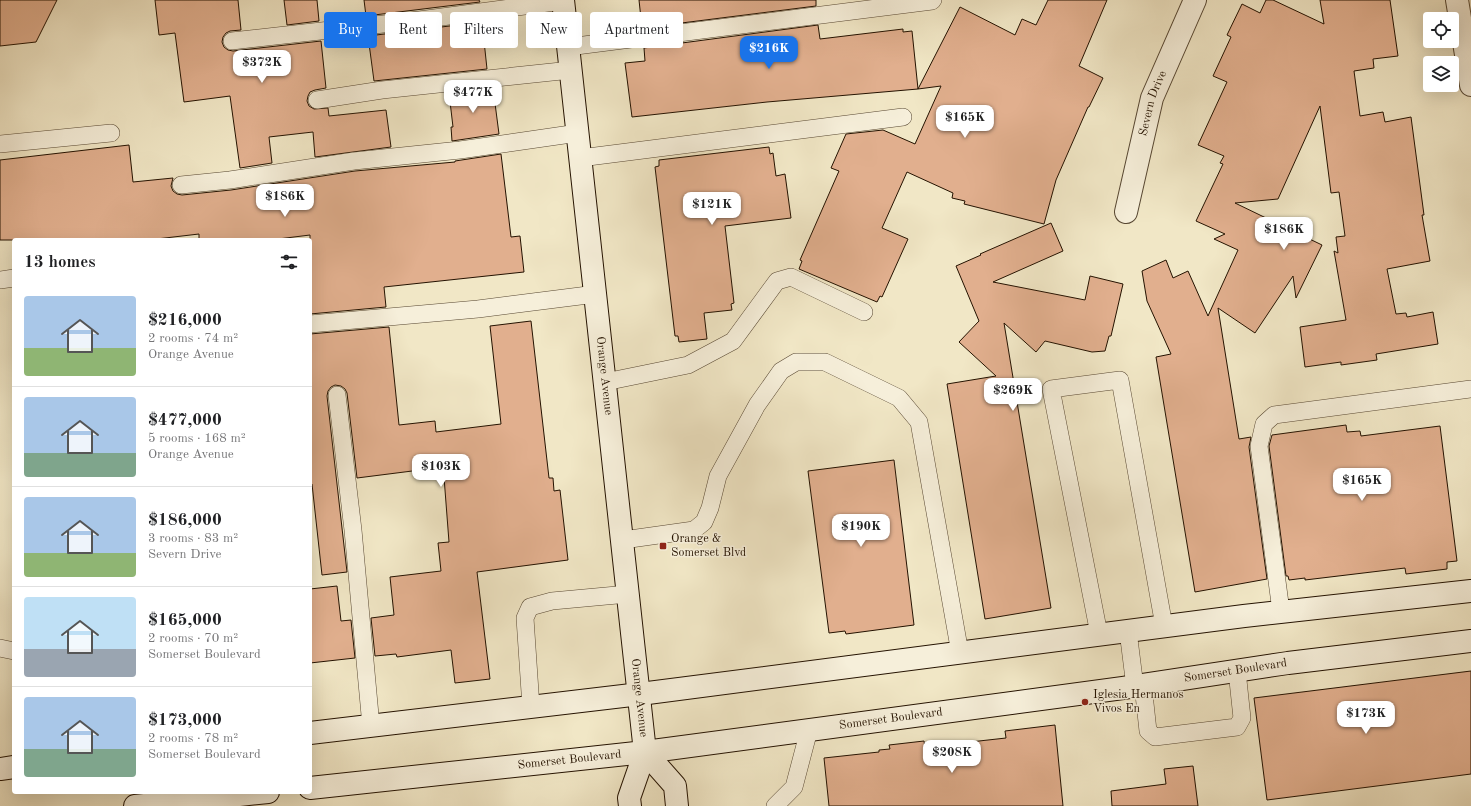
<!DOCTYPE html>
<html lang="en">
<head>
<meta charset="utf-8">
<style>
	body { margin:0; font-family:"Old Standard TT",serif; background:#f2f2f2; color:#202124; height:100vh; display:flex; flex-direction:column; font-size:15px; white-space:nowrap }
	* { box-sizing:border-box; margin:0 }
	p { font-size:13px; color:#757577 }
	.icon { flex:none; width:22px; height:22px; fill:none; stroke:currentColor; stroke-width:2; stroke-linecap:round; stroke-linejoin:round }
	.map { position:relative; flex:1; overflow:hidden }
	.side { position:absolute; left:12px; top:238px; width:300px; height:556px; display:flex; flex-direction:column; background:#fff; border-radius:4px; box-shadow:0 4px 16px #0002 }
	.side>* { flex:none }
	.guide { position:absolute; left:324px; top:12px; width:380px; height:36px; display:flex; gap:8px }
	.fabs { position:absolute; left:1423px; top:12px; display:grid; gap:8px }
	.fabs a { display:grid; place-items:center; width:36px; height:36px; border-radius:4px; background:#fff; box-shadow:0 4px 16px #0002; font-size:20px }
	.price { position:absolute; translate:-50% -34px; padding:0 9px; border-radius:8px; background:#fff; color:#222; font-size:13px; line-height:26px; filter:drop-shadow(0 1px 2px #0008) }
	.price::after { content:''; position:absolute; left:50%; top:24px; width:12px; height:9px; margin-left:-6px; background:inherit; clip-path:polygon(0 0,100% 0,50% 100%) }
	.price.selected { background:#1a73e8; color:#fff }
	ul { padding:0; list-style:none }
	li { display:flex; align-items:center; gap:12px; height:100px; padding:0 12px }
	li+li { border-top:1px solid #e0e0e0 }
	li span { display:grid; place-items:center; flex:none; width:112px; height:80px; border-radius:4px; color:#555 }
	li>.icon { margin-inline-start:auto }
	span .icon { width:48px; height:48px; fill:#fffc; stroke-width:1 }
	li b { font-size:17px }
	h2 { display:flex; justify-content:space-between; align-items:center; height:48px; padding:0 12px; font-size:17px }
	.chip { padding:0 14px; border-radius:4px; background:#fff; box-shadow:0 4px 16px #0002; font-size:14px; line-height:36px }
	.chip.selected { background:#1a73e8; color:#fff }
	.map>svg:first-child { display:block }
	.building { fill:#e1af8e; stroke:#241200 }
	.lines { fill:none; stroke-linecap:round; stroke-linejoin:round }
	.lane-casing { stroke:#574732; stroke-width:18 }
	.street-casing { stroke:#574732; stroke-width:24 }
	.secondary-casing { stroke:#241200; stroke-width:24 }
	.lane { stroke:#f6efda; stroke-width:17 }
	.street { stroke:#f6efda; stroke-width:22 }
	.secondary { stroke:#f6efda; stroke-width:22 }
	.poi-dot { fill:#8f2418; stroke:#f6efda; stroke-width:1.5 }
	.labels { text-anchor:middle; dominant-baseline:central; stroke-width:3; stroke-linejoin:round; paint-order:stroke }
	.street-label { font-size:12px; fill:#241200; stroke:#f6efda }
	.poi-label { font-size:12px; fill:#241200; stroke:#f6efda; text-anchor:start }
</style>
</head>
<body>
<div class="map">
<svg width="1471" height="806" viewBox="0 0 1471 806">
	<rect width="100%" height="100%" fill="#f1e7c6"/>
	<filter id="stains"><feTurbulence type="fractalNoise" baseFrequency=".005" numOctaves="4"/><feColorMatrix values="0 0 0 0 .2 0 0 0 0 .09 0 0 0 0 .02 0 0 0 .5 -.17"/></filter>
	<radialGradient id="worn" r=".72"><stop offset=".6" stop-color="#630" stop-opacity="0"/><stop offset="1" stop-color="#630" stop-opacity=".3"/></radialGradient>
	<path class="building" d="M0,0h57l-21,42 -36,4z
		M155,0h83l3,30 -11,1 -4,2 -3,4 -1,5 2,5 4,3 5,1 88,-10 5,47 -11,2 -5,2 -2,4 -1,5 2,5 5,3 14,-1 1,8 57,-6 5,37 -76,10 -2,-25 -44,5 3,26 -32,5 -10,-72 -46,6 -9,-69 -16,2z
		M284,0h33l2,21 -32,4z
		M364,0h115l1,2 -114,14z
		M639,0h177v6l-174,22z
		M1048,0h59l-28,66 24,12 -14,29h-1l-32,73 -12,44 -80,-20 1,-3 -13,-3 1,-5 -46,-21 -25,56 26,11 -26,58 -2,-1 -3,6 -78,-33 3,-8 -2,-1 39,-89 -8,-3 15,-34 37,-4 32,14 26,-58 -23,3 42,-82 55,28 7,-16 14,6z
		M1266,0h7l51,24 -4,-24h70l8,56 -25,3 1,9 -20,3 6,45 23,-4 2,10 26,-5 13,98h-2l8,46 -43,8 9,45 10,-1 1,4 26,-5 5,32 -62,10 1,6 -36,5v-3l-36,5 -5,-40 46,-7 -12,-69 4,2 -2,-16 9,-1 -6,-44 -8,1 -11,-87 -42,93 -43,4 87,42 -26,53 -3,-22 -38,57 -37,-25 21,131 12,-2 -2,10 18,132 -72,13 -39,-235 15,-3 -24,-53 -5,-30 24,-11 7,18 15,-7 20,45 30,-66 -24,-11 11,-5 -29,-13 27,-57 -3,-1 4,-7 -26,-11 29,-63 -14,-6 18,-39 -4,-2 15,-31 18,9z
		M482,22l5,47 -113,12 -6,-45z
		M818,25l2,14 83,-10v3l9,-1 6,58 -151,13 -135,15 -7,-54 20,-2 -1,-13z
		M493,88l6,46 -47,7 -1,-14h2l-4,-34z
		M129,145l4,37 40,-4 -2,8 2,5 4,3 5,1 49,-5 124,-19 100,-9v-1l46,-7 10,83 9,-1 4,36 -140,15 2,20 -76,7v-79l-40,5h-71v-6l-51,6h-148v-80z
		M769,147l1,7 3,-1 3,23 9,-2 6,44 -66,8 9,77 -3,1 1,6 -28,3 3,26 -28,3 -1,-6h-3l-20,-169 4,-1v-6z
		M1051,223l12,28 -70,31 92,18 5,-24 33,8 -12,52h-2l-4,15 -13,1 -47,-11 -9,11 -32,-29 47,285 -66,11 -38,-235 49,-8 -37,-34 20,-21 -23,-55 25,-11 -1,-1z
		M531,321l18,157h4l1,13 6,-1 8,70 -91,12 13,107 -35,4 -4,-33 -54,7 -1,-3 -21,2 -4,-38 23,-3 -4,-38 51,-6 -3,-28 11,-1 -5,-65 -15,2 -1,-10 -71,9 -10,-85 -2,-4 -4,-3 -6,-1 -4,2 -3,4 -1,5 20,176 -25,3 -10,-91h-2v-150l79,-7 10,98 36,-4 1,11 65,-8 -11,-98z
		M1346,425l1,7 13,-1 1,5 79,-10 17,135 -10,1v7l-41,5 -1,-6 -100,12v-2l-16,2 -1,-4h-2l-17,-130 3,-11z
		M894,460l20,165 -68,9 -1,-3 -16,2 -21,-162z
		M337,586l4,35 10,-1 4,38 -45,5v-74z
		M1471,671v103l-204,26 -13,-102z
		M1055,725l8,81h-234l-5,-48 55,-6v-2l11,-1 -1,-4 35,-4 1,6 81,-9 -1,-7z
		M1193,766l5,40h-86l-1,-15 55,-7 -2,-15z"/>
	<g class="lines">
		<g class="lane-casing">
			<path id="lane" d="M232,41l187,-21 144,-19
				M568,47l364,-46 1,-1
				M317,100l65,-10 189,-20
				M0,144l111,-11
				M580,158l323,-41
				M181,185l49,-5 124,-19 106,-11 118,-17
				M0,280l14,-2
				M310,324l168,-15 118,-15
				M605,382l83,-17 45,-24 44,-60 14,-4 73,35
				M337,395l16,135 18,196
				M623,540l71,-10 10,-8 6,-14 8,-32 39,-71 24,-34 15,-9h29l74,36 20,24 41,231
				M1281,611l-22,-165 5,-22 10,-9 197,-26
				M1128,631l7,56
				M1099,634l-48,-245 69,-9 44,246
				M0,648l14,3
				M1143,685l5,46 7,6 82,-10 5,-9 -5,-47
				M531,707l-6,-89 5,-11 22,-6 76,-7
				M775,806l19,-19 15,-57"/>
		</g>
		<g class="street-casing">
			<g id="street">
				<path d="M1457,0l14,85"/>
				<path id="s1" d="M1126,212l26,-114 43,-98"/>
			</g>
		</g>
		<g class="secondary-casing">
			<g id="secondary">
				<path id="s2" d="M563,0l82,752 -16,46 1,8"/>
				<path d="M310,733l330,-39 604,-78 227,-25"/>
				<path d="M645,752l30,34 2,20"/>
				<path d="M0,769l14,-2"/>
				<path id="s3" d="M310,788l335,-36 478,-64 165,-25 183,-22"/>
				<path d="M135,806l133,-14"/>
			</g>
		</g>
		<use href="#lane" class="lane"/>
		<use href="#street" class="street"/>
		<use href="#secondary" class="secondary"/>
	</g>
	<g class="poi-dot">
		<rect x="659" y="542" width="8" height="8" rx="2"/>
		<circle cx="1085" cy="702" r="4"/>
	</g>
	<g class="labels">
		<g class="street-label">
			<text stroke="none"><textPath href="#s1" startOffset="112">Severn Drive</textPath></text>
			<text stroke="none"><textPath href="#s2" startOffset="378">Orange Avenue</textPath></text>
			<text stroke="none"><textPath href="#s3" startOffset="933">Somerset Boulevard</textPath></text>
			<text stroke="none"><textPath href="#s2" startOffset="702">Orange Avenue</textPath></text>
			<text stroke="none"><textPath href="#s3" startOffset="585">Somerset Boulevard</textPath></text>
			<text stroke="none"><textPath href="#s3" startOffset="261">Somerset Boulevard</textPath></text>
		</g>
		<g class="poi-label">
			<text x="671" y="539">Orange &amp;<tspan x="671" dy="14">Somerset Blvd</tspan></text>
			<text x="1093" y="695">Iglesia Hermanos<tspan x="1093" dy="14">Vivos En</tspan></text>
		</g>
	</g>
	<rect width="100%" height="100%" filter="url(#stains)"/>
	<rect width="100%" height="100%" fill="url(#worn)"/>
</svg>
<div class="fabs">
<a><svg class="icon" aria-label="locate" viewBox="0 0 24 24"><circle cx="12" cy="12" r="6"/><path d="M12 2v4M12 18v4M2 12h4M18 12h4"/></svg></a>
<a><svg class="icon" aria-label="layers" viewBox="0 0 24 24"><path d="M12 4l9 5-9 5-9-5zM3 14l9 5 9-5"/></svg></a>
</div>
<b class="price selected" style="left:769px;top:70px">$216K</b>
<b class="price" style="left:262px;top:84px">$372K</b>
<b class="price" style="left:473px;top:114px">$477K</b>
<b class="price" style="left:965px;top:139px">$165K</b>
<b class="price" style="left:285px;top:218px">$186K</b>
<b class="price" style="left:712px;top:226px">$121K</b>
<b class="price" style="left:1284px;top:251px">$186K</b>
<b class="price" style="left:1013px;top:412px">$269K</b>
<b class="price" style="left:441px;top:488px">$103K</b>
<b class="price" style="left:1362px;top:502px">$165K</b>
<b class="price" style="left:861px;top:548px">$190K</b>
<b class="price" style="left:1366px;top:735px">$173K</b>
<b class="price" style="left:952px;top:774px">$208K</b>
<div class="guide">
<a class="chip selected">Buy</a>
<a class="chip">Rent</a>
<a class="chip">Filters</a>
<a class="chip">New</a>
<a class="chip">Apartment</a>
</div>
<section class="side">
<h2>13 homes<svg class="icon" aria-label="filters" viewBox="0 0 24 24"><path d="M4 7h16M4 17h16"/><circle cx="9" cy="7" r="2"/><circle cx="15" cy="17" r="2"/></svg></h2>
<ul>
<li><span style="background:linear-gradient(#a9c7e8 65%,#8fb573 0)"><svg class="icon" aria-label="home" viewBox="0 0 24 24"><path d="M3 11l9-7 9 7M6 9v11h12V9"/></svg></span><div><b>$216,000</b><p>2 rooms · 74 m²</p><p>Orange Avenue</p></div></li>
<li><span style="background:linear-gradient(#a9c7e8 70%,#7fa58c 0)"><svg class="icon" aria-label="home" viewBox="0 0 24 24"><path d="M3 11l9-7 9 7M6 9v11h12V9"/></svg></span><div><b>$477,000</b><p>5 rooms · 168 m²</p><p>Orange Avenue</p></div></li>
<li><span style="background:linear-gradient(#a9c7e8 70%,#8fb573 0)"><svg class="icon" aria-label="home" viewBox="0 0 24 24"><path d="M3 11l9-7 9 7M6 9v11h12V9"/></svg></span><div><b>$186,000</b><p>3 rooms · 83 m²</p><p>Severn Drive</p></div></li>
<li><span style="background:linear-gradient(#bfe0f5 65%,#9aa5b1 0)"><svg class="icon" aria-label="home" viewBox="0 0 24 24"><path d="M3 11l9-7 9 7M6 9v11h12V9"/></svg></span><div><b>$165,000</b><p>2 rooms · 70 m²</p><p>Somerset Boulevard</p></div></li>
<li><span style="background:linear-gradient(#a9c7e8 65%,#7fa58c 0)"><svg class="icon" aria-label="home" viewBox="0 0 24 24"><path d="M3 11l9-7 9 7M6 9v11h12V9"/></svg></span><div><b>$173,000</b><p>2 rooms · 78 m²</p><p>Somerset Boulevard</p></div></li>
</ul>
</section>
</div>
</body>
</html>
